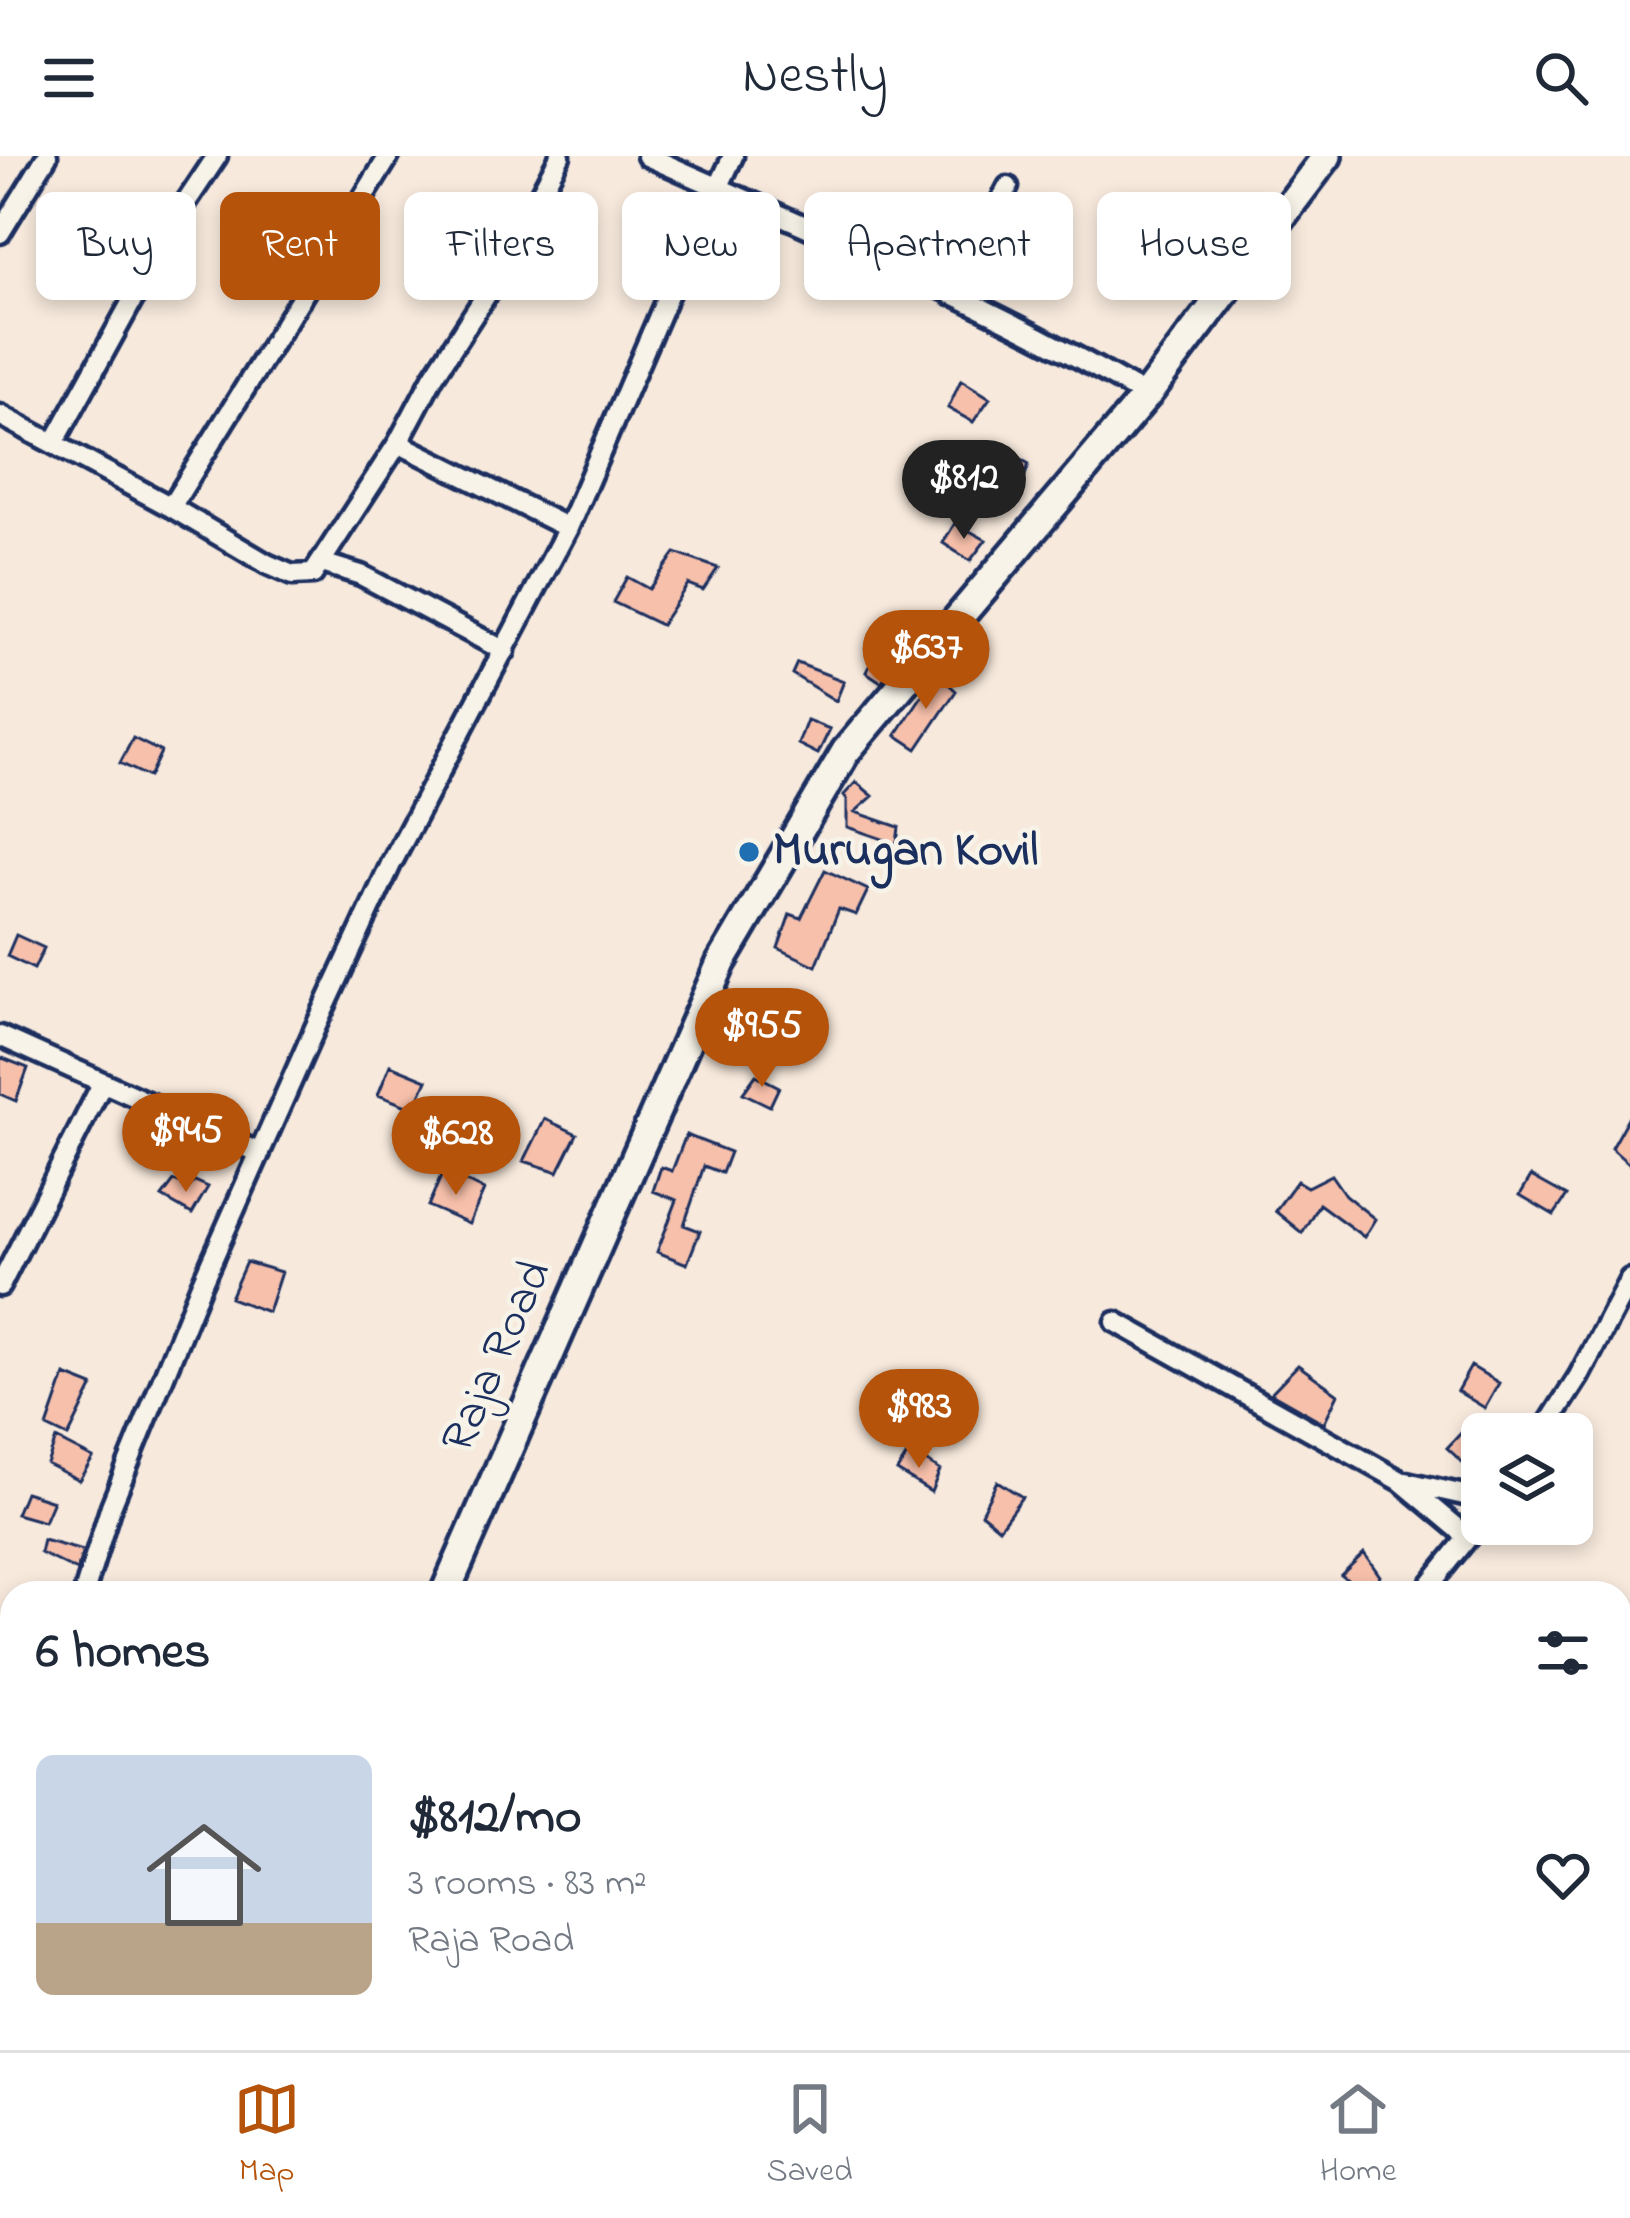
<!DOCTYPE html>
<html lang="en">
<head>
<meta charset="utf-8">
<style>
	body { margin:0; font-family:"Indie Flower",sans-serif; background:#f6f6f7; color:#1f2937; height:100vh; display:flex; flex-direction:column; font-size:45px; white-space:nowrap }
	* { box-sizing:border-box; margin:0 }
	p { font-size:39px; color:#747a83 }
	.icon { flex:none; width:66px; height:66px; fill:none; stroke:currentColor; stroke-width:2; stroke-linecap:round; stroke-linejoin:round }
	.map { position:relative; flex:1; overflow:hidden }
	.details { position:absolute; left:0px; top:1425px; width:1632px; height:471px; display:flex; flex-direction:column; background:#fff; border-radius:36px 36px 0 0; box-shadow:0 6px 18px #0003 }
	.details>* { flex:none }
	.top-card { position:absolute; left:36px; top:36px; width:1560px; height:108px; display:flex; gap:24px }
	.controls { position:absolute; left:1461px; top:1257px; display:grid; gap:24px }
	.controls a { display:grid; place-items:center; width:132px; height:132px; border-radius:18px; background:#fff; box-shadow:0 6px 18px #0003; font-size:60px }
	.price { position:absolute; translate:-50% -102px; padding:0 27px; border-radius:42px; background:#b45309; color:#fff; font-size:39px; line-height:78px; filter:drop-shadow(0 3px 6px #0008) }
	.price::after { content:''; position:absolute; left:50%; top:72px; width:36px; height:27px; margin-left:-18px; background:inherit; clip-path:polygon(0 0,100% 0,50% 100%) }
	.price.selected { background:#222; color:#fff }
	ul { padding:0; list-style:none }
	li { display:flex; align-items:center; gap:36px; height:300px; padding:0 36px }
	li+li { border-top:3px solid #e0e1e3 }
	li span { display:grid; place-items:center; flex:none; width:336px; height:240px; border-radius:18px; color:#555 }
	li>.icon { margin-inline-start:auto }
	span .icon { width:144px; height:144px; fill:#fffc; stroke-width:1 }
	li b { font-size:51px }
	h2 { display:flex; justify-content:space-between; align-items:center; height:144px; padding:0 36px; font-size:51px }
	.pill { padding:0 42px; border-radius:18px; background:#fff; box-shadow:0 6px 18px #0003; font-size:42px; line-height:108px }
	.pill.selected { background:#b45309; color:#fff }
	header { display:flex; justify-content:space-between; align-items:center; height:156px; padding:0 36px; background:#fff; font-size:54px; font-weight:600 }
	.menu { display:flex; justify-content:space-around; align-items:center; height:168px; border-top:3px solid #e0e1e3; background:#fff; font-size:33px; color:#747a83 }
	.menu a { display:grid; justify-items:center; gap:6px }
	.menu .selected { color:#b45309 }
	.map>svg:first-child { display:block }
	.building { fill:#f7c0ab; stroke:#1b2f5e; stroke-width:3 }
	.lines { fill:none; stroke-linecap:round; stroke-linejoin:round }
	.street-casing { stroke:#1b2f5e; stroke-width:27 }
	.secondary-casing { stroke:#1b2f5e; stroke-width:36 }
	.street { stroke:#f7f3e8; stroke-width:18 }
	.secondary { stroke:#f7f3e8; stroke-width:27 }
	.poi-dot { fill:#1f6fb2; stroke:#f7f3e8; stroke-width:4.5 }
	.labels { text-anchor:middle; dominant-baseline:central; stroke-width:9; stroke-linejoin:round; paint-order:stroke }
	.poi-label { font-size:48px; font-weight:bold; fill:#1b2f5e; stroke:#f7f3e8; text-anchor:start }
	.street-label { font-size:48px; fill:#1b2f5e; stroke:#f7f3e8 }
</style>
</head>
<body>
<header><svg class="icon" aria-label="menu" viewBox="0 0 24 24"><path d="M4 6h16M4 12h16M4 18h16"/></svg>Nestly<svg class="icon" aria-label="search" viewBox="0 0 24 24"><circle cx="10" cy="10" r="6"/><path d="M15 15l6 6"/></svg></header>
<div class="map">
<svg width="1630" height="1894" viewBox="0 0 1630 1894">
	<rect width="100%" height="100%" fill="#f7e9dc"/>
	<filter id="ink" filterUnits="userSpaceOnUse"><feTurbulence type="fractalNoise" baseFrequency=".00833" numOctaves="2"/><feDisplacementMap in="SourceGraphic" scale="24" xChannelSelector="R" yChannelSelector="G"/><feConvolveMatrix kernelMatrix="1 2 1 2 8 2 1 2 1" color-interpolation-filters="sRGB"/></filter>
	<g filter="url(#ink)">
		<path class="building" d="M961,224l29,18 -17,24 -25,-14z
			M997,290l32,18 -7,20 -34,-15z
			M955,367l31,17 -16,21 -27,-18z
			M675,397l43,15 -15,22 -15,-6 -27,41 -48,-23 14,-25 22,12z
			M877,496l23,7 -19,23 -15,-10z
			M797,507l47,18 -8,20 -44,-27z
			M937,517l19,18 -39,58 -21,-14z
			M807,564l23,9 -12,25 -20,-10z
			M133,582l28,14 -12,25 -29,-14z
			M856,626l17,14 -18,16 44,15 -2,17 -50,-17v-28l-3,-4z
			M825,714l43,20 -12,25 -17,-6 -23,57 -38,-18 12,-34 11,4z
			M16,779l28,13 -10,21 -27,-13z
			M0,901l28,11 -12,33 -16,-7z
			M390,909l37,15 -13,29 -36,-14z
			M756,919l23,12 -9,19 -27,-13z
			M1630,958v51l-19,-17z
			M545,963l32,15 -19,38 -34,-11z
			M686,979l44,17 -8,21 -18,-7 -20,59 16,6 -13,33 -30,-12 20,-52 -24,-9 8,-24 11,4z
			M443,1016l41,18 -15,34 -41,-18z
			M1331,1019l14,20 30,24 -11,18 -45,-33 -17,29 -27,-22 22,-30 10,6z
			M1531,1020l36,20 -13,19 -34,-20z
			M174,1025l15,6 6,-6 13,6 -16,27 -30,-17z
			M246,1106l35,10 -13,40 -38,-14z
			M1298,1209l40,29 -14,29 -53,-30z
			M1471,1210l28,17 -14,25 -28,-17z
			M65,1219l28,11 -25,51 -21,-10z
			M1462,1276l20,14v16l-10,9 -25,-23z
			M56,1283l37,19 -14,22 -32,-16z
			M910,1295l30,19 -9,22 -34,-21z
			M997,1325l25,16 -23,31 -18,-15z
			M25,1336l28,9 -9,21 -28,-8z
			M43,1384l40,11 -6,20 -37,-18z
			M1364,1397l16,23 -10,17h-6l-23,-18z"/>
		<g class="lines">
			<g class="street-casing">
				<path id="street" d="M647,0c168,75 339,146 499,240
					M0,77l47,-77
					M951,138l57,-107
					M0,259l171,92 96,57 25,11 21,-1 85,-131 35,-66 57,-88 70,-133
					M54,287l133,-242 30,-45
					M398,287l170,85
					M171,351l218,-351
					M322,407l39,12 144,76
					M0,880l260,117
					M0,1130l102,-202
					M1116,1166l285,159 67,56
					M1542,1278l37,-58 51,-97
					M1406,1326l76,17
					M84,1437l27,-87 89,-219 115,-259 76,-164 177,-336 100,-233 65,-139
					M1423,1437l59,-73
					M1620,1524l10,-6
					M1620,1852l10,8
					M0,1863l12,-23
					M1054,1884v10
					M1146,1884l42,10
					M474,1894l7,-10
					M822,1894l1,-10
					M1265,1894l4,-10"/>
			</g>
			<g class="secondary-casing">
				<path id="secondary" d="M445,1437l276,-630 125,-212 300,-355 181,-240
					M0,1892l3,2
					M112,1894l23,-10"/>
			</g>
			<use href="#street" class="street"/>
			<use href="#secondary" class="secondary"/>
		</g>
	</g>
	<circle class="poi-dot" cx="749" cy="696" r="12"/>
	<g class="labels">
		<g class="poi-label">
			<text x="773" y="696">Murugan Kovil</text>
		</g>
		<g class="street-label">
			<text transform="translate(498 1201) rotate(-66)">Raja Road</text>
		</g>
	</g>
</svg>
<div class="controls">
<a><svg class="icon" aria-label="layers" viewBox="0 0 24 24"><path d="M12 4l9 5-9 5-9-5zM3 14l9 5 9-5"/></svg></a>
</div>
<b class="price selected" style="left:964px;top:386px">$812</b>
<b class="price" style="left:926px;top:556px">$637</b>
<b class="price" style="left:762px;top:934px">$955</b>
<b class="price" style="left:186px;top:1039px">$945</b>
<b class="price" style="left:456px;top:1042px">$628</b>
<b class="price" style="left:919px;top:1315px">$983</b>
<div class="top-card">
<a class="pill">Buy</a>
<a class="pill selected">Rent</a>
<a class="pill">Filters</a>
<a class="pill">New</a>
<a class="pill">Apartment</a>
<a class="pill">House</a>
</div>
<section class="details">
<h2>6 homes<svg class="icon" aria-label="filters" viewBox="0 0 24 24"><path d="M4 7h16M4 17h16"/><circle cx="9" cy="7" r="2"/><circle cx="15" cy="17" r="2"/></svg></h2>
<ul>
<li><span style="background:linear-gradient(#c9d6e8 70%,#b9a48a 0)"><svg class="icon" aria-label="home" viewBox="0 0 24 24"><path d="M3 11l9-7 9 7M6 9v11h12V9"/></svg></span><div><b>$812/mo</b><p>3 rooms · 83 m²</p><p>Raja Road</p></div><svg class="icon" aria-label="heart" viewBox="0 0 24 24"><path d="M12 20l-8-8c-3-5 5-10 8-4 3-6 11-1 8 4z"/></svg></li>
</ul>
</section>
</div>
<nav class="menu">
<a class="selected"><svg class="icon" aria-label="map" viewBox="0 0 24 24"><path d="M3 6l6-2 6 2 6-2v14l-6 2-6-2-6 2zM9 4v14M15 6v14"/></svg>Map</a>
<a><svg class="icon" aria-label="saved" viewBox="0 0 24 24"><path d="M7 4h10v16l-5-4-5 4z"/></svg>Saved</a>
<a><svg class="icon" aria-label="home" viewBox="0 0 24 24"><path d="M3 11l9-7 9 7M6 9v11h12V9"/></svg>Home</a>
</nav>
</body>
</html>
